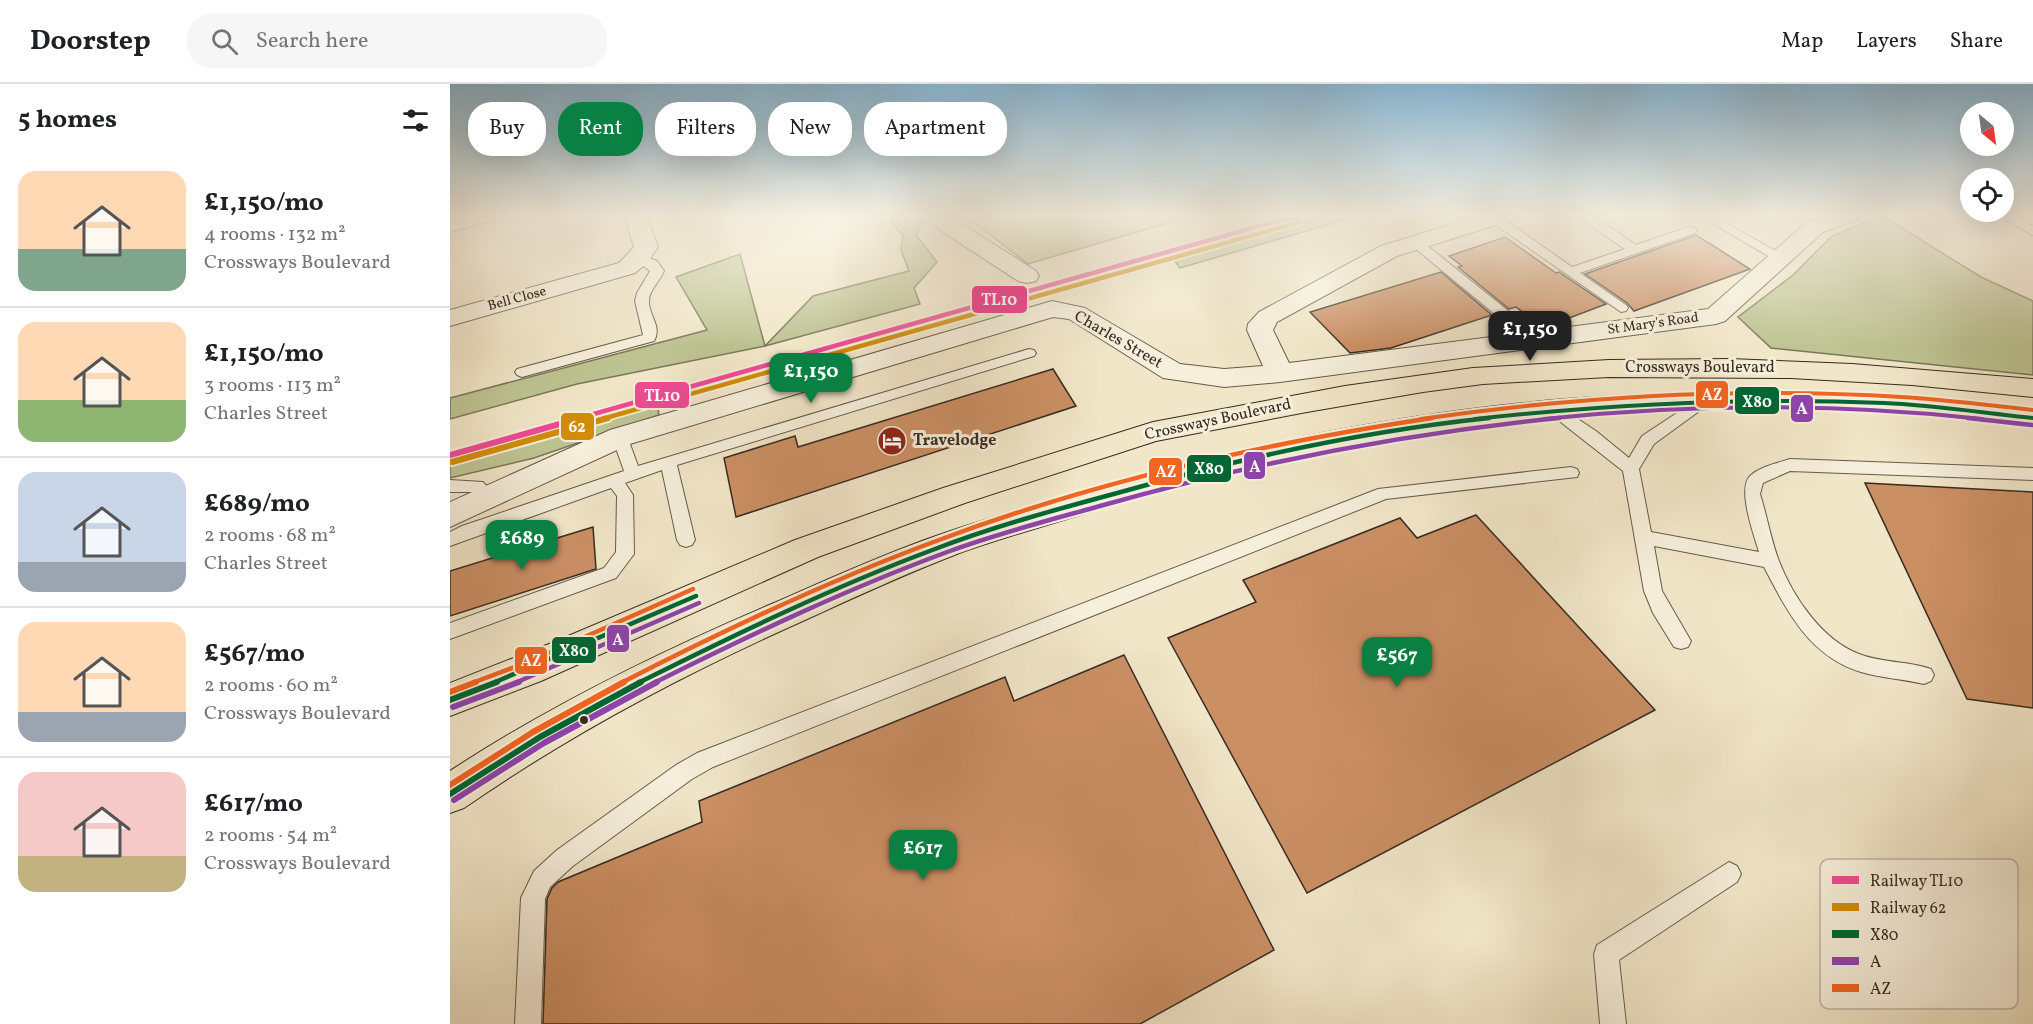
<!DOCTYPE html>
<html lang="en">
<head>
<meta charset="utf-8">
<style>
	body { margin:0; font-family:Vollkorn,serif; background:#f6f6f6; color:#202124; height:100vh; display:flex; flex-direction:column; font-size:22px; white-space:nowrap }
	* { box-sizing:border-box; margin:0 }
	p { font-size:20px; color:#757577 }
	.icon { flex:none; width:33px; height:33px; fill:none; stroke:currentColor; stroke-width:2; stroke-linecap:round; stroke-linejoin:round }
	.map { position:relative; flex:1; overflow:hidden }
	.drawer { display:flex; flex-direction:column; background:#fff; width:450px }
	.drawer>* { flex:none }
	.top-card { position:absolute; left:18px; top:18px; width:570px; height:54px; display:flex; gap:12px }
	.needle { width:39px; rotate:151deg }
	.fabs { position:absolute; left:1510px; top:18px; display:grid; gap:12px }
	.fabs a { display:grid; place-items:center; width:54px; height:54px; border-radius:50%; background:#fff; box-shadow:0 6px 24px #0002; font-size:30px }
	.price { position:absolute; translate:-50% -51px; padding:0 14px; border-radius:12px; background:#0b8043; color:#fff; font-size:20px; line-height:39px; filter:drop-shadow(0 2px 3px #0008) }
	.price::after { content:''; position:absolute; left:50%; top:36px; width:18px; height:14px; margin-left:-9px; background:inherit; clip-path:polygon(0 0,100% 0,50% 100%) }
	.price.selected { background:#222; color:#fff }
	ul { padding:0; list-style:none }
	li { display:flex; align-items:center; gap:18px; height:150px; padding:0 18px }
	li+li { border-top:2px solid #e0e0e0 }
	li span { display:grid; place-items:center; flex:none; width:168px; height:120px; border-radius:18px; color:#555 }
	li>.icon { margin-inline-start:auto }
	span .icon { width:72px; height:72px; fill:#fffc; stroke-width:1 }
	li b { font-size:26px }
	h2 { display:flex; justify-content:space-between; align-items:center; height:72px; padding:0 18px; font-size:26px }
	.chip { padding:0 21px; border-radius:24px; background:#fff; box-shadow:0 6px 24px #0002; font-size:21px; line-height:54px }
	.chip.selected { background:#0b8043; color:#fff }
	header { display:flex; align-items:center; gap:36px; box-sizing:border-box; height:84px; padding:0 30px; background:#fff; border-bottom:2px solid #e0e0e0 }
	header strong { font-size:28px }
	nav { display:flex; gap:33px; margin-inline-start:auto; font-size:21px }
	.search { width:420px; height:54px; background:#f6f6f6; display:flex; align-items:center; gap:15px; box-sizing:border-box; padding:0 21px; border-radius:24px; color:#757577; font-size:22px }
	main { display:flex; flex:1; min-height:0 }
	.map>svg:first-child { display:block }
	.green { fill:#bec493; stroke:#7a785a; stroke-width:1.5 }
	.building { fill:#cb8f64; stroke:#372b22; stroke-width:1.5 }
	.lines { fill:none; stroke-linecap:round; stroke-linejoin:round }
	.lane-casing { stroke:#665a4c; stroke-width:2 }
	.street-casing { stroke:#665a4c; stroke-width:2 }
	.primary-casing { stroke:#372b22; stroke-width:2 }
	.lane { fill:#f6efdb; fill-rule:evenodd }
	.street { fill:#f6efdb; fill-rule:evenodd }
	.primary { fill:#f1e6c8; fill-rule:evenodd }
	.bus-1-far2-casing { stroke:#f6efdb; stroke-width:8 }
	.bus-1-far1-casing { stroke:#f6efdb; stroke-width:9 }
	.bus-1-casing { stroke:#f6efdb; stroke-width:10 }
	.bus-2-far2-casing { stroke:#f6efdb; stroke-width:8 }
	.bus-2-far1-casing { stroke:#f6efdb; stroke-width:9 }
	.bus-2-casing { stroke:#f6efdb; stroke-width:10 }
	.bus-3-far2-casing { stroke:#f6efdb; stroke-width:8 }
	.bus-3-far1-casing { stroke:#f6efdb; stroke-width:9 }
	.bus-3-casing { stroke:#f6efdb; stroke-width:10 }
	.bus-1-far2 { stroke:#063; stroke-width:4 }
	.bus-1-far1 { stroke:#063; stroke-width:4.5 }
	.bus-1 { stroke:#063; stroke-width:6 }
	.bus-2-far2 { stroke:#8e44ad; stroke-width:4 }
	.bus-2-far1 { stroke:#8e44ad; stroke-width:4.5 }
	.bus-2 { stroke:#8e44ad; stroke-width:6 }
	.bus-3-far2 { stroke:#f26522; stroke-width:4 }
	.bus-3-far1 { stroke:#f26522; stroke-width:4.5 }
	.bus-3 { stroke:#f26522; stroke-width:6 }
	.rail-1-far1-casing { stroke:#f6efdb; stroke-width:8 }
	.rail-1-casing { stroke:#f6efdb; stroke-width:10 }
	.rail-2-far1-casing { stroke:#f6efdb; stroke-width:8 }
	.rail-2-casing { stroke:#f6efdb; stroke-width:10 }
	.rail-1-far1 { stroke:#ee4b95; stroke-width:4.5 }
	.rail-1 { stroke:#ee4b95; stroke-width:6 }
	.rail-2-far1 { stroke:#d18d07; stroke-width:4.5 }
	.rail-2 { stroke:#d18d07; stroke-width:6 }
	.bus-dot { fill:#372b22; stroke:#f6efdb; stroke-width:2 }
	.labels { text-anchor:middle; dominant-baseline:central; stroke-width:6; stroke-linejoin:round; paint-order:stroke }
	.far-street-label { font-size:14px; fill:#372b22; stroke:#f6efdb }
	.street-label { font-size:16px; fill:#372b22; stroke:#f6efdb }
	.poi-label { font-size:16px; font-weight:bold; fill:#372b22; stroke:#f6efdb; text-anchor:start }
	.key { fill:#f6efdb; stroke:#bdb4a4; stroke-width:1.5 }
	.key-label { font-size:16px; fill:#372b22 }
	.line-badge { stroke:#f6efdb; stroke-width:2 }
	.badge-label { font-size:16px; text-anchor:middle; font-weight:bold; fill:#fff }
</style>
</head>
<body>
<header>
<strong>Doorstep</strong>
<div class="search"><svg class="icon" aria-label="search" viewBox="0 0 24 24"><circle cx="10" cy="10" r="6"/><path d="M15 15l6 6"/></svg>Search here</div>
<nav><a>Map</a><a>Layers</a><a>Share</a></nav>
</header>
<main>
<section class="drawer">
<h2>5 homes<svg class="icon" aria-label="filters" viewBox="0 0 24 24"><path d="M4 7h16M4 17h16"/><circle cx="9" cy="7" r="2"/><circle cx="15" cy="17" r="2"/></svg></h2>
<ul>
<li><span style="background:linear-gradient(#ffd9b3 65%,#7fa58c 0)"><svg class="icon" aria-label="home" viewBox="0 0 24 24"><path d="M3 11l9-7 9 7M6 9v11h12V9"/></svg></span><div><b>£1,150/mo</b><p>4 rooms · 132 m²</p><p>Crossways Boulevard</p></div></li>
<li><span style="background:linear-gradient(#ffd9b3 65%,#8fb573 0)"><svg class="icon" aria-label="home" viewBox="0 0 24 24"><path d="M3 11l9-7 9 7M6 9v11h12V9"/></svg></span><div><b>£1,150/mo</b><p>3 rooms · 113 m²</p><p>Charles Street</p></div></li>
<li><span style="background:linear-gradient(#c9d6e8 75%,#9aa5b1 0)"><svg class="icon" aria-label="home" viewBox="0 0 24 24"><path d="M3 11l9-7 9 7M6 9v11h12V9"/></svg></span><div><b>£689/mo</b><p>2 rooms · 68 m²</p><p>Charles Street</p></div></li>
<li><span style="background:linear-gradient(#ffd9b3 75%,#9aa5b1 0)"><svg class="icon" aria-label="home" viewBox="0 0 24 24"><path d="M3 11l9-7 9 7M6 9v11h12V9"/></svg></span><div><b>£567/mo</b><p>2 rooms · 60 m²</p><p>Crossways Boulevard</p></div></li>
<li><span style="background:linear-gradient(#f6c9c9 70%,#c2b280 0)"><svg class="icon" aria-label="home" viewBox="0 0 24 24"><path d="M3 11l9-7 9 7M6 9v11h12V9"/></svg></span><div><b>£617/mo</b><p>2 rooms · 54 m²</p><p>Crossways Boulevard</p></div></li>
</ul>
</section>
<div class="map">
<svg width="1583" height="940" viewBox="0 0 1583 940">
	<rect width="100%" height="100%" fill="#f1e6c8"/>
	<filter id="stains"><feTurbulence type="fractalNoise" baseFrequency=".00333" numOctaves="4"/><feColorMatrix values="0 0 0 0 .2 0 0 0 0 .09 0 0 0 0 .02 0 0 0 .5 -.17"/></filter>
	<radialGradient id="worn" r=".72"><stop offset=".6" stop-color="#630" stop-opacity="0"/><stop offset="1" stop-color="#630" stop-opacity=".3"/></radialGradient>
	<path class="green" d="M440,131h33l4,4 -6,5 -5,11 21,27 -23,26 6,16 -155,42 -188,38 -127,35v-21l257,-68 -31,-53 64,-23 25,92 48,-50 96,-25 -8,-21 2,-15 -12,-12z
		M541,131h204l-167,49 -56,-43z
		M881,131h30l-181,53 -6,-8z
		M1431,131l100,62 52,24v74l-262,-27 -33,-31 55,-42 38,-38z
		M206,314l3,17 -125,43 -84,20v-22z"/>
	<path class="building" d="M1246,151l54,34 -116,42 -7,-8 -42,-29z
		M1055,153l51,36 3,-1 47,32 -63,24 -27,-21 -7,2 -51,-42 4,-1 -13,-10z
		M991,188l51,43 -101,33 -41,5 -40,-41z
		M603,285l23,37 -340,111 -12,-59 71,-22 3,11z
		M1415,399l168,9v216l-66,-9z
		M1026,431l179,195 -348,183 -139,-255 88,-36 -13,-22 157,-62 17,20z
		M143,443l3,42 -146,47v-45z
		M674,571l150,295 -134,74h-597l4,-125 5,-11 6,-6 144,-60 -3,-21 306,-124 9,24z"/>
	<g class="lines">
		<g class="lane-casing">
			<path id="lane" d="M1040,131h8l74,52 53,-18 -42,-28v-6h8l45,30 55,-19 6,4 -2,3 -115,40 46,32 2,3 -2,3 -5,1 -131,-91z
				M1248,131h14l74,42 -6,4 -5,-1z
				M1545,131h15l23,11v9z
				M965,154l4,1 98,79 2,3 -2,3h-10l-96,-79 -2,-3 2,-3z
				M189,170l18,7 7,10c-4,11 -16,19 -15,32 1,14 13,24 5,38l-132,36 -5,-2 -2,-3 2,-3 126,-34 -8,-34 2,-8 13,-22 -17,-13z
				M579,265l5,1 2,3 -2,3 -357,109 18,75 -3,5 -6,2 -6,-2 -3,-5 -15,-70 -37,13 8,12 1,59 -18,24 -166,61v-16l154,-55 12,-16 1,-56 -6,-8 -161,58v-14l12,-6 162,-55 -12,-34 2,-4h12l12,33z
				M1254,311l5,1 3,4 -3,4 -55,40 -15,25 12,63 108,20c-5,-17 -23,-65 -8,-77 11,-9 26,-12 39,-16l243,9v12l-243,-9 -27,12 -3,11c7,22 11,46 19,67 14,36 43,79 80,93 23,9 49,7 72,15l3,6 -3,6 -7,3c-21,-5 -43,-6 -63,-12 -52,-16 -74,-61 -97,-105l-110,-21 8,45 29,50 -3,6 -7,2 -7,-2 -21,-34 -9,-22 -21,-120 -79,-62 8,-5 5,1 39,26 33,27 13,-22z
				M1121,383l6,2 2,4 -2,4 -191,22 -673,268 -21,12 -119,87 -23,21 -5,12 -4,125h-26l6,-126 13,-27 23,-21 119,-85 21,-12 681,-264z
				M0,396l33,2 14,16 -3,4c-11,4 -15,-2 -21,-10h-23z
				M1279,778l8,4 4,8 -4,8 -118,78 7,64h-26l-6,-70 3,-9z"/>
		</g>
		<g class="street-casing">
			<path id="street" d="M12,131h34l-3,5 -43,12v-14z
				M174,131h22l12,32 -11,16 -12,10 -185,53v-16l169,-47 15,-16z
				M472,131h26l88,56 3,5 -3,5 -9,2 -9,-2 -93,-61z
				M1032,131h33l-3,5 -115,36 -120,66 -4,8 16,33 419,-54 99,-87 21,-7h31l-3,5 -33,12 -98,89 -9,3 -436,58 -56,5 -61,-9 -94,-59 -16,-2 -423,127 -180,83v-25l160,-72 442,-129 33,7 95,56 44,5 39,-3 -16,-36 1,-6 11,-12 122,-66z"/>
		</g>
		<g class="primary-casing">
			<path id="primary" d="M1280,275l122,5 181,15v18l-121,-12 -121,-7 -182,-1 -126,7 -60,8 -116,20 -151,29 -191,62 -147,54 -277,124 -91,35v-33l104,-41 241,-102 148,-52 210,-66 192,-36 128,-18 136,-8z
				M1327,307l125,4 131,13v20c-49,-6 -99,-13 -148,-16 -271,-14 -543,23 -802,102 -42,13 -85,25 -126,40 -52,20 -102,43 -152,66 -119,53 -233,113 -341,188l-14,5v-42c102,-67 211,-120 324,-168 53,-23 107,-48 162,-67 44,-16 89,-28 134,-41 162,-48 328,-82 496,-96 70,-5 140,-7 211,-8z"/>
		</g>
		<use href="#lane" class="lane"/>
		<use href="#street" class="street"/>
		<use href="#primary" class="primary"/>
		<g class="bus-1-far2-casing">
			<path id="bus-1-far2" d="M1025,335c136,-15 272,-22 409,-16 50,2 99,10 149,15"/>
		</g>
		<g class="bus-1-far1-casing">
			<path id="bus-1-far1" d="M43,599l203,-87
				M188,599c96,-48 195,-96 297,-134 60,-23 123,-40 186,-57 120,-34 244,-61 368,-74"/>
		</g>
		<g class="bus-1-casing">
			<path id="bus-1" d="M0,616l47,-18
				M0,710l90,-57 101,-55"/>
		</g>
		<g class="bus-2-far2-casing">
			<path id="bus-2-far2" d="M1094,335c145,-15 293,-16 438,0"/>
		</g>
		<g class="bus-2-far1-casing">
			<path id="bus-2-far1" d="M1518,334l64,7
				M65,599l184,-80
				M204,599c96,-48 195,-95 296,-132 49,-18 100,-31 150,-45 151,-43 303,-72 459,-88"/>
		</g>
		<g class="bus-2-casing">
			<path id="bus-2" d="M3,623l66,-25
				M4,716l90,-57 113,-61"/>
		</g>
		<g class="bus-3-far2-casing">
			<path id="bus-3-far2" d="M971,335c159,-23 321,-32 481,-22 44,3 87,8 131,13"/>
		</g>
		<g class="bus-3-far1-casing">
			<path id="bus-3-far1" d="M22,599l56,-21 165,-73
				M171,599c103,-53 209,-103 318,-143 158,-59 326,-97 493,-122"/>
		</g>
		<g class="bus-3-casing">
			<path id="bus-3" d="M0,608l26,-10
				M0,701l83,-53 91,-50"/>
		</g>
		<use href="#bus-1-far2" class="bus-1-far2"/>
		<use href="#bus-1-far1" class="bus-1-far1"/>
		<use href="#bus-1" class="bus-1"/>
		<use href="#bus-2-far2" class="bus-2-far2"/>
		<use href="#bus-2-far1" class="bus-2-far1"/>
		<use href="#bus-2" class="bus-2"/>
		<use href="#bus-3-far2" class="bus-3-far2"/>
		<use href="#bus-3-far1" class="bus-3-far1"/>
		<use href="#bus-3" class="bus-3"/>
		<g class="rail-1-far1-casing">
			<path id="rail-1-far1" d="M126,335l722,-204"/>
		</g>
		<g class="rail-1-casing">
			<path id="rail-1" d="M0,371l131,-37"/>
		</g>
		<g class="rail-2-far1-casing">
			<path id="rail-2-far1" d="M152,335l698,-197"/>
		</g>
		<g class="rail-2-casing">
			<path id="rail-2" d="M2,378l156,-44"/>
		</g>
		<use href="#rail-1-far1" class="rail-1-far1"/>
		<use href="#rail-1" class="rail-1"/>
		<use href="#rail-2-far1" class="rail-2-far1"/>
		<use href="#rail-2" class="rail-2"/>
	</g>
	<linearGradient id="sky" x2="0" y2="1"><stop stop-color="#89b8d6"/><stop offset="0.5" stop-color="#f9f4e6"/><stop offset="1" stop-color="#f9f4e6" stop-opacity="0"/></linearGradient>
	<rect width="1583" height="262" fill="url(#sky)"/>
	<defs>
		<g id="hotel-disc" transform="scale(1.5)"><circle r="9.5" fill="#8f2418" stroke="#f6efdb"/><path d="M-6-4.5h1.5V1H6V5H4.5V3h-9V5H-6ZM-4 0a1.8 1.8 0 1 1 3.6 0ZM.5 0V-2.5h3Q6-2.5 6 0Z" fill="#fff"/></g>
	</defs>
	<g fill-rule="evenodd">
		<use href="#hotel-disc" x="442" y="357"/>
	</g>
	<circle class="bus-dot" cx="134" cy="636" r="5"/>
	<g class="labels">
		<g class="far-street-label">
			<text transform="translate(67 215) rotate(-15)">Bell Close</text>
			<text transform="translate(1203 240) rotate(-8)">St Mary's Road</text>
		</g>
		<g class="street-label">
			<text transform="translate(668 256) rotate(30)">Charles Street</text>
			<text x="1250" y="284">Crossways Boulevard</text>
			<text transform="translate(768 336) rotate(-12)">Crossways Boulevard</text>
		</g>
		<g class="poi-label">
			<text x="463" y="357">Travelodge</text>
		</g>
	</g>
	<rect x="1370" y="775" width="198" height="150" rx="9" class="key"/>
	<rect x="1382" y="792" width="27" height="8" fill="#ee4b95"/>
	<rect x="1382" y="819" width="27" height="8" fill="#d18d07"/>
	<rect x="1382" y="846" width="27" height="8" fill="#063"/>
	<rect x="1382" y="873" width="27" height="8" fill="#8e44ad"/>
	<rect x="1382" y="900" width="27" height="8" fill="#f26522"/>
	<g class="key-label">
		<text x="1420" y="802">Railway TL10</text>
		<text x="1420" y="829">Railway 62</text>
		<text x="1420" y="856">X80</text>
		<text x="1420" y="883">A</text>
		<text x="1420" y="910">AZ</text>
	</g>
	<g class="line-badge">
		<rect x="521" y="201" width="57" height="29" rx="6" fill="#ee4b95"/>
		<rect x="1245" y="296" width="34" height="29" rx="6" fill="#f26522"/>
		<rect x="184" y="297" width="56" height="28" rx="6" fill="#ee4b95"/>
		<rect x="1284" y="302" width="46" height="29" rx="6" fill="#063"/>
		<rect x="1340" y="310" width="24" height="29" rx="6" fill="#8e44ad"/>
		<rect x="110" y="328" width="35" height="29" rx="6" fill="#d18d07"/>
		<rect x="793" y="367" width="23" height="29" rx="6" fill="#8e44ad"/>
		<rect x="736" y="370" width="46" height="29" rx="6" fill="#063"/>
		<rect x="698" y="373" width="35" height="29" rx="6" fill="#f26522"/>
		<rect x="156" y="540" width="24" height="29" rx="6" fill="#8e44ad"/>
		<rect x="101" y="552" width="46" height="28" rx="6" fill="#063"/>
		<rect x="64" y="562" width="34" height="29" rx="6" fill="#f26522"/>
	</g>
	<g class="badge-label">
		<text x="549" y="221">TL10</text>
		<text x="1262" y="316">AZ</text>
		<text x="212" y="317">TL10</text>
		<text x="1307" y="323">X80</text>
		<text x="1352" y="330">A</text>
		<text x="127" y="348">62</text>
		<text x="805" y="388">A</text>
		<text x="759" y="390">X80</text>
		<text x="716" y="393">AZ</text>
		<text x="168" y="561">A</text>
		<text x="124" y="572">X80</text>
		<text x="81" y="582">AZ</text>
	</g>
	<rect width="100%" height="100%" filter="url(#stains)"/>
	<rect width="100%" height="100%" fill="url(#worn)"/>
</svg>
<div class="fabs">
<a><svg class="needle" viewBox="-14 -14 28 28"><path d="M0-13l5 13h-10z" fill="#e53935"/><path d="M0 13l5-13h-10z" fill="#757577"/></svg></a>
<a><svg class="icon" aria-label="locate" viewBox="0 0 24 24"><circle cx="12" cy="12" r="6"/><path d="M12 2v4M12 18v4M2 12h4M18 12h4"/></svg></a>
</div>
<b class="price selected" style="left:1080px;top:278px">£1,150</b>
<b class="price" style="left:361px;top:320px">£1,150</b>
<b class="price" style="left:72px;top:487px">£689</b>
<b class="price" style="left:947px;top:604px">£567</b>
<b class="price" style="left:473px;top:797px">£617</b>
<div class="top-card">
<a class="chip">Buy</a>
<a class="chip selected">Rent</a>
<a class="chip">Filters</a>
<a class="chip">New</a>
<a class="chip">Apartment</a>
</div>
</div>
</main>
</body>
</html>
